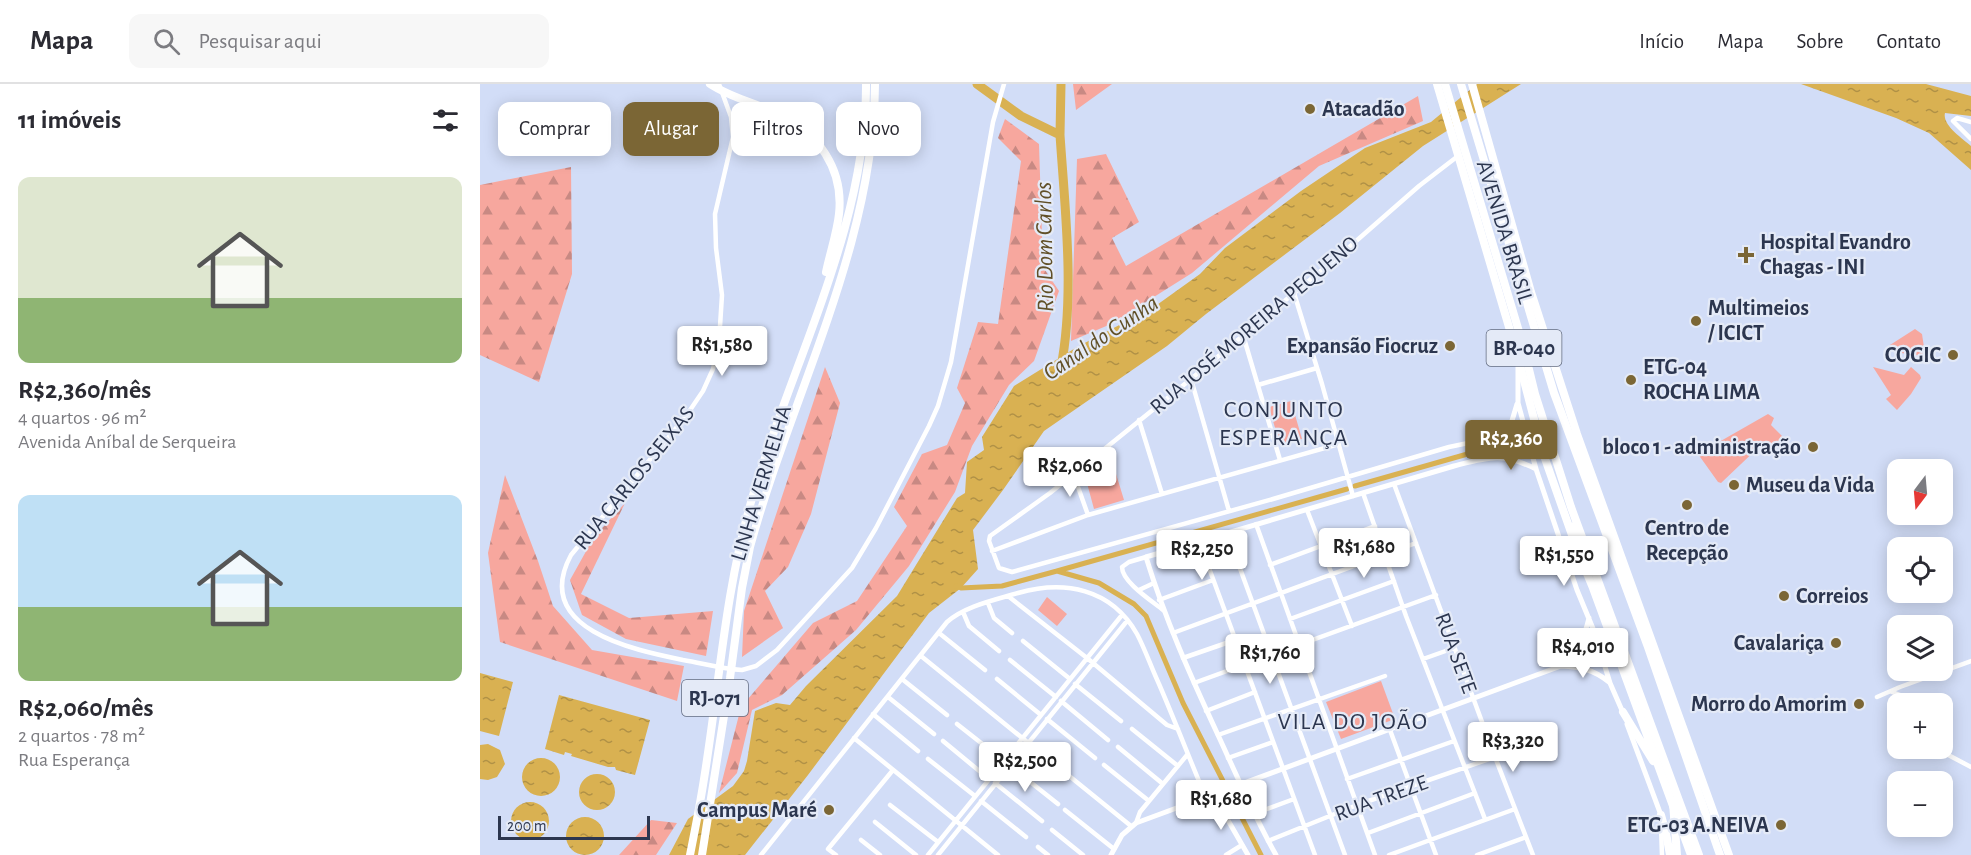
<!DOCTYPE html>
<html lang="pt">
<head>
<meta charset="utf-8">
<style>
	body { margin:0; font-family:"Alegreya Sans",sans-serif; background:#f7f7f7; color:#2b2b33; height:100vh; display:flex; flex-direction:column; font-size:22px; white-space:nowrap }
	* { box-sizing:border-box; margin:0 }
	p { font-size:20px; color:#7c7c81 }
	.icon { flex:none; width:33px; height:33px; fill:none; stroke:currentColor; stroke-width:2; stroke-linecap:round; stroke-linejoin:round }
	.map { position:relative; flex:1; overflow:hidden }
	.drawer { display:flex; flex-direction:column; background:#fff; width:480px }
	.drawer>* { flex:none }
	.guide { position:absolute; left:18px; top:18px; width:570px; height:54px; display:flex; gap:12px }
	.needle { width:39px; rotate:196deg }
	.buttons { position:absolute; left:1407px; top:375px; display:grid; gap:12px }
	.buttons a { display:grid; place-items:center; width:66px; height:66px; border-radius:12px; background:#fff; box-shadow:0 3px 15px #0003; font-size:30px }
	.scale { position:absolute; left:18px; bottom:15px; width:152px; box-sizing:border-box; padding-left:6px; border:3px solid #2c364f; border-top:0; font-size:16px; line-height:21px; white-space:nowrap; color:#2c364f; -webkit-text-stroke:4px #e4eaf7; paint-order:stroke }
	.price { position:absolute; translate:-50% -51px; padding:0 14px; border-radius:6px; background:#fff; color:#222; font-size:20px; line-height:39px; filter:drop-shadow(0 2px 3px #0008) }
	.price::after { content:''; position:absolute; left:50%; top:36px; width:18px; height:14px; margin-left:-9px; background:inherit; clip-path:polygon(0 0,100% 0,50% 100%) }
	.price.current { background:#7b6635; color:#fff }
	ul { padding:0; list-style:none }
	li { display:grid; align-content:center; gap:12px; height:318px; padding:0 18px }
	li span { display:grid; place-items:center; height:186px; border-radius:12px; color:#555 }
	li>.icon { margin-inline-start:auto }
	span .icon { width:108px; height:108px; fill:#fffc; stroke-width:1 }
	li b { font-size:26px }
	h2 { display:flex; justify-content:space-between; align-items:center; height:72px; padding:0 18px; font-size:26px }
	.chip { padding:0 21px; border-radius:12px; background:#fff; box-shadow:0 3px 15px #0003; font-size:21px; line-height:54px }
	.chip.current { background:#7b6635; color:#fff }
	header { display:flex; align-items:center; gap:36px; box-sizing:border-box; height:84px; padding:0 30px; background:#fff; border-bottom:2px solid #e1e1e2 }
	header strong { font-size:28px }
	nav { display:flex; gap:33px; margin-inline-start:auto; font-size:21px }
	.search { width:420px; height:54px; background:#f7f7f7; display:flex; align-items:center; gap:15px; box-sizing:border-box; padding:0 21px; border-radius:12px; color:#7c7c81; font-size:22px }
	main { display:flex; flex:1; min-height:0 }
	.map>svg:first-child { display:block }
	.green { fill:#f7a79e }
	.forest { fill:url(#forest-firs) }
	.water { fill:url(#water-ripples) }
	.lines { fill:none; stroke-linecap:round; stroke-linejoin:round }
	.canal { stroke:#d9b152; stroke-width:5 }
	.river { stroke:#d9b152; stroke-width:9 }
	.minor { stroke:#fff; stroke-width:4.5 }
	.tertiary { stroke:#fff; stroke-width:5 }
	.trunk { stroke:#fff; stroke-width:8 }
	.motorway { stroke:#fff; stroke-width:8 }
	.poi-dot { fill:#7b6635; stroke:#e4eaf7; stroke-width:2 }
	.labels { text-anchor:middle; dominant-baseline:central; stroke-width:4.5; stroke-linejoin:round; paint-order:stroke }
	.shield { fill:#e4eaf7; stroke:#636c81; stroke-width:1.5 }
	.shield-label { font-size:21px; font-weight:bold; fill:#2c364f }
	.poi-label { font-size:22px; font-weight:bold; fill:#2c364f; stroke:#e4eaf7; text-anchor:end }
	.street-label { font-size:22px; fill:#2c364f; stroke:#e4eaf7 }
	.water-label { font-size:24px; font-style:italic; fill:#615028; stroke:#e4eaf7 }
	.neighbourhood-label { font-size:24px; letter-spacing:1.5px; fill:#2c364f; stroke:#e4eaf7 }
</style>
</head>
<body>
<header>
<strong>Mapa</strong>
<div class="search"><svg class="icon" aria-label="search" viewBox="0 0 24 24"><circle cx="10" cy="10" r="6"/><path d="M15 15l6 6"/></svg>Pesquisar aqui</div>
<nav><a>Início</a><a>Mapa</a><a>Sobre</a><a>Contato</a></nav>
</header>
<main>
<section class="drawer">
<h2>11 imóveis<svg class="icon" aria-label="filters" viewBox="0 0 24 24"><path d="M4 7h16M4 17h16"/><circle cx="9" cy="7" r="2"/><circle cx="15" cy="17" r="2"/></svg></h2>
<ul>
<li><span style="background:linear-gradient(#dfe7d0 65%,#8fb573 0)"><svg class="icon" aria-label="home" viewBox="0 0 24 24"><path d="M3 11l9-7 9 7M6 9v11h12V9"/></svg></span><div><b>R$2,360/mês</b><p>4 quartos · 96 m²</p><p>Avenida Aníbal de Serqueira</p></div></li>
<li><span style="background:linear-gradient(#bfe0f5 60%,#8fb573 0)"><svg class="icon" aria-label="home" viewBox="0 0 24 24"><path d="M3 11l9-7 9 7M6 9v11h12V9"/></svg></span><div><b>R$2,060/mês</b><p>2 quartos · 78 m²</p><p>Rua Esperança</p></div></li>
</ul>
</section>
<div class="map">
<svg width="1491" height="771" viewBox="0 0 1491 771">
	<defs>
		<pattern id="forest-firs" width="22" height="20" patternUnits="userSpaceOnUse" patternTransform="scale(1.5)"><rect width="22" height="20" fill="#f7a79e"/><path d="M5 1l3.5 6h-7zM16 11l3.5 6h-7z" fill="#c88983"/></pattern>
		<pattern id="water-ripples" width="26" height="14" patternUnits="userSpaceOnUse" patternTransform="scale(1.5)"><rect width="26" height="14" fill="#d9b152"/><path d="M2 4q2-2 4 0t4 0M15 11q2-2 4 0t4 0" fill="none" stroke="#b09146"/></pattern>
	</defs>
	<rect width="100%" height="100%" fill="#d2ddf7"/>
	<path class="green" d="M1435,245l7,5 3,20 -2,2 -29,-4 -4,-7z
		M1393,283l31,8 7,-8 9,8 1,3 -10,16 -14,16 -11,-11 5,-4z
		M811,317l11,38 -22,6 -11,-38z
		M1288,330l6,4 -3,7 15,15 -14,10 -9,-6 -2,1 -40,38 -3,-1 -20,-28z
		M633,380l11,36 -30,9 -10,-37z
		M567,513l20,17 -10,12 -19,-16z
		M901,597l14,38 -54,20 -15,-37z"/>
	<path class="forest" d="M593,0h39l-36,26z
		M938,12l5,25 -104,45 -127,107 -81,51 -40,17 6,-182 29,-5 33,68 -27,16 14,28z
		M525,35l34,25 4,123 16,24 -25,70 -25,24 -37,61 -17,46 -46,74 -53,64 -74,65 -30,15 -15,63 -18,20 22,-86 72,-84 44,-22 50,-75 -13,-19 28,-53 25,-9 18,-42 -8,-15 21,-66 20,2 23,-163 -23,-23z
		M91,83l1,107 -33,108 -59,-27v-170z
		M345,283l15,36 -29,111 -23,53 -23,24 18,37 -41,29 2,-46z
		M25,391l33,86 15,45 39,44 92,16 -7,35 -177,-59 -12,-89z
		M145,419l-44,91 48,24 84,-7 -7,45 -80,-17 -44,-24 -12,-35 24,-43z
		M171,736l26,3 -21,32h-37z"/>
	<path class="water" d="M997,0h44l-98,62 -83,67 -134,101 -39,32 -123,85 -41,59 -30,40 5,39 -17,19 -32,25 -121,162 -63,80h-76l19,-36 45,-33 11,-15 3,-10 8,-50 21,-8 14,2 16,-19 91,-90 60,-98 8,-5 2,-31 17,-12 -2,-13 32,-51 63,-39 77,-40 46,-33 25,-26 76,-57 64,-43 66,-26z
		M1321,0h125l45,12v20l-26,-3c-3,12 17,25 26,33v24l-42,-37 -33,-15z
		M0,589l33,9 -14,54 -19,-5z
		M79,611l91,25 -15,55 -19,-5 -1,-3h-7l-37,-11 1,-2 -7,-2 -1,3 -19,-6z
		M8,660l12,6 5,14 -8,13 -9,3 -8,-1v-34z
		M42 693a19 19 0 1 1 38 0a19 19 0 1 1-38 0Z
		M99 708a18 18 0 1 1 36 0a18 18 0 1 1-36 0Z
		M31 737a19 19 0 1 1 38 0a19 19 0 1 1-38 0Z
		M86 752a19 19 0 1 1 38 0a19 19 0 1 1-38 0Z"/>
	<g class="lines">
		<path class="canal" d="M875,402l116,-33
			M577,487l290,-82
			M476,502l5,2 41,-2 55,-15 42,12 35,21 12,12 37,87 78,152"/>
		<path class="river" d="M497,0l44,32 39,19c5,74 15,160 1,232
			M580,51l1,-51"/>
		<path class="minor" d="M239,0l12,33 2,20 -18,77 1,34 6,47 -3,47 -6,27 -10,22 -17,25 -115,139c-40,74 63,95 112,105 19,3 39,9 59,10l14,-4 21,-16 75,-82 24,-40 53,-102 9,-20 13,-44 42,-240 11,-38
			M1491,38l-14,-4 -4,3 18,18
			M978,72l-39,30 -72,63 -156,130 -141,114 -60,43 -1,5 10,27 13,4 261,-73 176,-52 24,-5 7,6 3,11
			M814,209l28,91 31,112
			M763,251l37,125
			M711,295l38,132
			M778,301l59,-17
			M659,336l23,74
			M593,389l15,42
			M914,400l101,273 38,98
			M883,409l43,123 79,203
			M827,426l45,116
			M776,440l119,331
			M747,449l118,322
			M719,457l116,314
			M512,467l96,-36 251,-71
			M666,473l-17,5 -7,5c0,15 30,34 41,43
			M790,481l105,-39
			M659,506l15,-7
			M528,512l79,62 80,67 11,4
			M679,516l54,-20
			M508,519l6,15 18,15
			M483,528l6,14 30,25
			M810,535l104,-38
			M459,549l46,37
			M693,549l243,-90
			M543,557l47,38
			M441,572l210,170
			M703,574l52,-18
			M943,575l31,-11
			M530,576l46,37
			M422,595l45,36
			M517,595l44,36
			M714,599l242,-88
			M595,600l46,37
			M1412,608l8,3 6,9
			M408,613l46,37
			M1397,613l23,-10 71,-26
			M581,617l47,39
			M726,627l49,-19
			M393,630l45,37
			M567,635l48,39
			M477,640l47,37
			M652,645l46,37
			M910,646l46,125
			M738,651l167,-59
			M374,654l144,117
			M463,657l46,38
			M638,663l45,37
			M1455,664l36,19
			M748,674l45,-16
			M448,675l47,37
			M529,681l49,39
			M624,681l45,36
			M867,695l107,-38
			M515,699l47,38
			M501,717l45,36
			M410,721l48,37
			M585,726l49,39
			M773,730l41,-15
			M395,738l41,33
			M656,739l4,-11 47,-57
			M1181,743l1,28
			M572,746l31,25
			M888,749l107,-40
			M381,756l19,15
			M788,757l89,-36 138,-48
			M558,763l10,8
			M281,771l186,-233c18,-16 48,-22 71,-29 46,-13 93,-5 119,41 8,15 14,33 22,50 16,37 31,76 47,114
			M356,771l-8,-6 65,-79
			M448,771l194,-240
			M458,771l189,-234
			M746,771l16,-10
			M909,771l126,-46
			M997,771l49,-18"/>
		<path class="tertiary" d="M1038,283v36l18,66 41,121 17,41 16,52 14,32
			M1011,373l17,-23 9,-30
			M1081,582c19,1 32,3 48,16
			M1147,640l34,91
			M734,712l34,59
			M631,771l11,-20 14,-12 425,-157c16,-14 23,-27 28,-48
			M796,771c-22,-39 -39,-79 -58,-120 -27,-58 -53,-116 -72,-178l308,-91c35,-9 48,-14 82,3"/>
		<path class="trunk" d="M957,0l80,270 26,99 35,99 15,36 98,267
			M992,0l59,208 46,142 152,421
			M1143,628l30,49"/>
		<path class="motorway" d="M230,0c21,14 46,19 68,30 40,18 66,55 61,100 -2,19 -9,39 -13,58
			M965,0l78,261 12,49 36,113 128,348
			M981,0l93,309 94,254 72,208
			M1094,442l4,26
			M1193,719l4,52
			M1181,731l5,18 4,22
			M210,771c5,-25 10,-50 14,-76 15,-92 21,-187 47,-277 39,-136 116,-274 115,-418
			M222,771l28,-177 12,-90 8,-41c42,-154 124,-301 125,-463"/>
	</g>
	<g class="poi-dot">
		<circle cx="830" cy="25" r="6"/>
		<path d="M1263 162h6v6h6v6h-6v6h-6v-6h-6v-6h6z"/>
		<circle cx="1216" cy="237" r="6"/>
		<circle cx="970" cy="262" r="6"/>
		<circle cx="1473" cy="271" r="6"/>
		<circle cx="1151" cy="296" r="6"/>
		<circle cx="1333" cy="363" r="6"/>
		<circle cx="1254" cy="401" r="6"/>
		<circle cx="1207" cy="421" r="6"/>
		<circle cx="1304" cy="512" r="6"/>
		<circle cx="1356" cy="559" r="6"/>
		<circle cx="1379" cy="620" r="6"/>
		<circle cx="349" cy="726" r="6"/>
		<circle cx="1301" cy="741" r="6"/>
	</g>
	<g class="labels">
		<g class="shield">
			<rect x="1006.5" y="246" width="75" height="36" rx="4.5"/>
			<rect x="202" y="596" width="66" height="36" rx="4.5"/>
		</g>
		<g class="shield-label">
			<text x="1044" y="264">BR-040</text>
			<text x="235" y="614">RJ-071</text>
		</g>
		<g class="poi-label">
			<text x="842" y="25" text-anchor="start">Atacadão</text>
			<text x="1280" y="158" text-anchor="start">Hospital Evandro<tspan x="1280" dy="25">Chagas - INI</tspan></text>
			<text x="1228" y="224" text-anchor="start">Multimeios<tspan x="1228" dy="25">/ ICICT</tspan></text>
			<text x="958" y="262">Expansão Fiocruz</text>
			<text x="1461" y="271">COGIC</text>
			<text x="1163" y="283" text-anchor="start">ETG-04<tspan x="1163" dy="25">ROCHA LIMA</tspan></text>
			<text x="1321" y="363">bloco 1 - administração</text>
			<text x="1266" y="401" text-anchor="start">Museu da Vida</text>
			<text x="1207" y="444" text-anchor="middle">Centro de<tspan x="1207" dy="25">Recepção</tspan></text>
			<text x="1316" y="512" text-anchor="start">Correios</text>
			<text x="1344" y="559">Cavalariça</text>
			<text x="1367" y="620">Morro do Amorim</text>
			<text x="337" y="726">Campus Maré</text>
			<text x="1289" y="741">ETG-03 A.NEIVA</text>
		</g>
		<g class="street-label">
			<text transform="translate(1025 148) rotate(73)">AVENIDA BRASIL</text>
			<text transform="translate(774 241) rotate(-40)">RUA JOSÉ MOREIRA PEQUENO</text>
			<text transform="translate(154 394) rotate(-51)">RUA CARLOS SEIXAS</text>
			<text transform="translate(281 399) rotate(-73)">LINHA VERMELHA</text>
			<text transform="translate(976 569) rotate(70)">RUA SETE</text>
			<text transform="translate(901 714) rotate(-20)">RUA TREZE</text>
		</g>
		<g class="water-label">
			<text transform="translate(565 163) rotate(-91)">Rio Dom Carlos</text>
			<text transform="translate(621 254) rotate(-34)">Canal do Cunha</text>
		</g>
		<g class="neighbourhood-label">
			<text x="804" y="326">CONJUNTO<tspan x="804" dy="28">ESPERANÇA</tspan></text>
			<text x="873" y="638">VILA DO JOÃO</text>
		</g>
	</g>
</svg>
<div class="buttons">
<a><svg class="needle" viewBox="-14 -14 28 28"><path d="M0-13l5 13h-10z" fill="#e53935"/><path d="M0 13l5-13h-10z" fill="#7c7c81"/></svg></a>
<a><svg class="icon" aria-label="locate" viewBox="0 0 24 24"><circle cx="12" cy="12" r="6"/><path d="M12 2v4M12 18v4M2 12h4M18 12h4"/></svg></a>
<a><svg class="icon" aria-label="layers" viewBox="0 0 24 24"><path d="M12 4l9 5-9 5-9-5zM3 14l9 5 9-5"/></svg></a>
<a>+</a>
<a>−</a>
</div>
<div class="scale">200 m</div>
<b class="price" style="left:242px;top:293px">R$1,580</b>
<b class="price current" style="left:1031px;top:387px">R$2,360</b>
<b class="price" style="left:590px;top:414px">R$2,060</b>
<b class="price" style="left:884px;top:495px">R$1,680</b>
<b class="price" style="left:722px;top:497px">R$2,250</b>
<b class="price" style="left:1084px;top:503px">R$1,550</b>
<b class="price" style="left:1103px;top:595px">R$4,010</b>
<b class="price" style="left:790px;top:601px">R$1,760</b>
<b class="price" style="left:1033px;top:689px">R$3,320</b>
<b class="price" style="left:545px;top:709px">R$2,500</b>
<b class="price" style="left:741px;top:747px">R$1,680</b>
<div class="guide">
<a class="chip">Comprar</a>
<a class="chip current">Alugar</a>
<a class="chip">Filtros</a>
<a class="chip">Novo</a>
</div>
</div>
</main>
</body>
</html>
